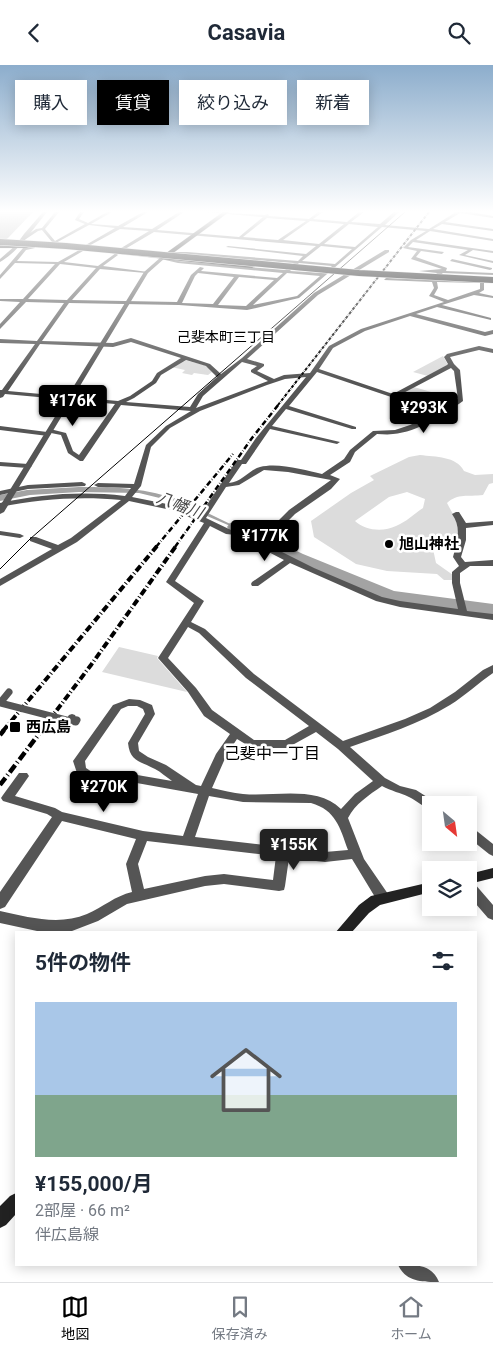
<!DOCTYPE html>
<html lang="ja">
<head>
<meta charset="utf-8">
<style>
	body { margin:0; font-family:Roboto,"Noto Sans JP",sans-serif; background:#f6f6f7; color:#1f2937; height:100vh; display:flex; flex-direction:column; font-size:19px; white-space:nowrap }
	* { box-sizing:border-box; margin:0 }
	p { font-size:16px; color:#747a83 }
	.icon { flex:none; width:28px; height:28px; fill:none; stroke:currentColor; stroke-width:2; stroke-linecap:round; stroke-linejoin:round }
	.map { position:relative; flex:1; overflow:hidden }
	.side { position:absolute; left:15px; top:866px; width:462px; height:335px; display:flex; flex-direction:column; background:#fff; border-radius:0px; box-shadow:0 2px 12px #0003 }
	.side>* { flex:none }
	.guide { position:absolute; left:15px; top:15px; width:464px; height:45px; display:flex; gap:10px }
	.needle { width:32px; rotate:151deg }
	.buttons { position:absolute; left:422px; top:731px; display:grid; gap:10px }
	.buttons a { display:grid; place-items:center; width:55px; height:55px; border-radius:0px; background:#fff; box-shadow:0 2px 12px #0003; font-size:25px }
	.price { position:absolute; translate:-50% -42px; padding:0 11px; border-radius:5px; background:#000; color:#fff; font-size:16px; line-height:32px; filter:drop-shadow(0 1px 2px #0008) }
	.price::after { content:''; position:absolute; left:50%; top:30px; width:15px; height:11px; margin-left:-8px; background:inherit; clip-path:polygon(0 0,100% 0,50% 100%) }
	.price.selected { background:#222; color:#fff }
	ul { padding:0; list-style:none }
	li { display:grid; align-content:center; gap:10px; height:265px; padding:0 20px }
	li+li { border-top:1px solid #e0e1e3 }
	li span { display:grid; place-items:center; height:155px; border-radius:0px; color:#555 }
	li>.icon { margin-inline-start:auto }
	span .icon { width:90px; height:90px; fill:#fffc; stroke-width:1 }
	li b { font-size:21px }
	h2 { display:flex; justify-content:space-between; align-items:center; height:60px; padding:0 20px; font-size:21px }
	.chip { padding:0 18px; border-radius:0px; background:#fff; box-shadow:0 2px 12px #0003; font-size:18px; line-height:45px }
	.chip.selected { background:#000; color:#fff }
	header { display:flex; justify-content:space-between; align-items:center; height:65px; padding:0 20px; background:#fff; font-size:22px; font-weight:700 }
	.tab-bar { display:flex; justify-content:space-around; align-items:center; height:70px; border-top:1px solid #e0e1e3; background:#fff; font-size:14px; color:#747a83 }
	.tab-bar a { display:grid; justify-items:center; gap:2px }
	.tab-bar .selected { color:#000 }
	.map>svg:first-child { display:block }
	.green { fill:#dcdcdc; fill-rule:evenodd }
	.water { fill:#a3a3a3 }
	.lines { fill:none; stroke-linecap:round; stroke-linejoin:round }
	.river { fill:#a3a3a3; fill-rule:evenodd }
	.trunk-casing { stroke:#dbdbdb; stroke-width:1 }
	.motorway-casing { stroke:#dbdbdb; stroke-width:1 }
	.pedestrian { fill:#555; fill-rule:evenodd }
	.minor { fill:#555; fill-rule:evenodd }
	.tertiary { fill:#555; fill-rule:evenodd }
	.secondary { fill:#222; fill-rule:evenodd }
	.trunk { fill:#000; fill-rule:evenodd }
	.motorway { fill:#000; fill-rule:evenodd }
	.tram { stroke:#000; stroke-width:1 }
	.rail-far3 { stroke:#000; stroke-width:2; stroke-dasharray:3 1 0.5 1; stroke-linecap:butt }
	.rail-far2 { stroke:#000; stroke-width:2.5; stroke-dasharray:5.5 2 0.5 2; stroke-linecap:butt }
	.rail-far1 { stroke:#000; stroke-width:4; stroke-dasharray:7 2.5 1 2.5; stroke-linecap:butt }
	.rail { stroke:#000; stroke-width:4.5; stroke-dasharray:9 3 1 3; stroke-linecap:butt }
	.motorway-bridge-casing { stroke:#dbdbdb; stroke-width:7; stroke-linecap:butt }
	.pedestrian-bridge { stroke:#555; stroke-width:7 }
	.motorway-bridge { stroke:#000; stroke-width:6 }
	.poi-dot { fill:#000; stroke:#fff; stroke-width:2 }
	.labels { text-anchor:middle; dominant-baseline:central; stroke-width:5; stroke-linejoin:round; paint-order:stroke }
	.far-neighbourhood-label { font-size:14px; fill:#000; stroke:#fff }
	.poi-label { font-size:15px; font-weight:bold; fill:#000; stroke:#fff; text-anchor:start }
	.water-label { font-size:16px; font-style:italic; fill:#444; stroke:#fff }
	.neighbourhood-label { font-size:16px; fill:#000; stroke:#fff }
</style>
</head>
<body>
<header><svg class="icon" aria-label="back" viewBox="0 0 24 24"><path d="M15 5l-7 7 7 7"/></svg>Casavia<svg class="icon" aria-label="search" viewBox="0 0 24 24"><circle cx="10" cy="10" r="6"/><path d="M15 15l6 6"/></svg></header>
<div class="map">
<svg width="493" height="1217" viewBox="0 0 493 1217">
	<rect width="100%" height="100%" fill="#fff"/>
	<path class="green" d="M443,291l5,9 -20,11 -15,-4z
		M185,295l22,6 5,6 -4,3 -14,-2 -2,2 -10,-2 3,-3 -14,-3z
		M414,322l31,9 -14,8 -31,-9z
		M420,390c16,2 36,1 44,16l11,4 18,-1v9l-4,1 -6,11c-15,2 -25,-2 -36,8 6,12 15,23 9,36l-23,10 3,14 17,12 -1,5h-8l-7,-6 -50,-3 -31,-7 -42,-27 -3,-16 40,-28 23,-13 -4,-4 39,-19zM407,427l18,7 -2,9c-9,6 -17,14 -27,18 -12,6 -31,5 -41,-5l34,-24z
		M119,582l39,9 -1,2 30,34 -85,-20z"/>
	<path class="water" d="M0,147h33l-25,26 -8,5z
		M79,422c41,0 65,1 104,14l80,39 -91,-39 -33,-8 -60,-1 -49,3 -30,6v-6l27,-5z"/>
	<g class="lines">
		<path class="river" d="M236,457l67,32 91,37 99,13v12l-110,-16 -94,-38 -59,-31 -3,-4 3,-4z"/>
		<g class="trunk-casing">
			<path id="trunk" d="M223,147h6l-64,47 -53,-6 3,-2 47,5z
				M0,179h27l3,2 -3,2h-27z"/>
		</g>
		<g class="motorway-casing">
			<path id="motorway" d="M163,191l89,8 3,2 -3,2 -91,-9v-2z"/>
		</g>
		<path class="pedestrian" d="M72,649l3,1 1,2 -1,2 -9,13h-6l-1,-2 1,-2 9,-13z"/>
		<path class="minor" d="M55,147h4l-14,17 10,12 30,-17 -10,-4 5,-8h4l-5,7 9,4 19,-11h5l-21,12 27,2 25,-14h5l-25,15 29,2 27,-17h5l-27,18 82,7 24,-20 -57,-5 59,3 3,-1 1,2 40,3 9,-7h5l-10,7 34,3 12,-10h5l-13,10 29,2 14,-12h5l-14,13 44,4 27,-17h14l23,4v2l-33,-5 -15,9 48,7v2l-51,-7 -9,5 60,10v2l-63,-10 -14,9 77,11v2l-20,-3 -8,5 28,6v2l-34,-8 9,-5 -55,-8 -5,5 36,5 -2,2 -21,-3 -5,6 31,11 -1,3 47,2v2l-50,-2 -7,5 46,3 11,-4v3l-9,3v7l-5,3 14,3v2l-19,-3 -32,10 49,13v2l-54,-13 -21,7 69,18 8,-2v4l-8,2 -75,-20 -45,15 -32,17 -14,21 74,25 54,-29 1,-1 -4,-7 3,-3 32,-8 14,3v4l-14,-3 -29,7 4,7 6,6 3,31c-20,14 -45,31 -70,33 -6,1 -11,0 -16,0l-22,18 -5,10 -20,13 10,4 -9,10 -36,25 -13,13 -26,12 58,29 68,29 18,4 58,8 -6,-26v-11l7,-6 -6,-9c4,-16 9,-29 -1,-43l4,-2h3l7,11 27,-2v4l-27,3v12l-5,17 4,5 28,-2v6h-23l-10,7v10l7,28 26,3v6l-93,-13 -24,-6 -86,-38 -32,23h-6l-1,-2 1,-2 32,-22 -48,-25 -10,-1 -16,-8 -35,55 29,20 -13,21 14,7 49,45 89,67 62,-22 25,-11 25,-16 28,-22 10,-5v8c-15,10 -28,23 -43,32 -31,19 -66,30 -100,42l35,31 15,8 16,4 19,12 2,3h-6v4c-8,-2 -14,-8 -22,-12 -8,-4 -18,-6 -27,-11 -13,9 -27,18 -34,32l16,41 24,35 2,4 -2,4 -5,1 -5,-1 -26,-43 -27,3 -36,-4 -4,28 -1,4 -5,1 -55,-7 -19,2 -78,18 -29,17 -26,10h-35l-37,-8v-12c28,6 59,15 87,3 16,-7 28,-18 45,-22l-6,-28 10,-25 -74,-18 -57,86 -5,2v-17l52,-75 -5,-3 -44,-13 -2,-3 2,-3 16,-22h8l2,3 -14,20 40,12 7,4 81,19 40,5 15,-42 -78,-14h-30l-13,-7 -4,-12 40,-56 16,-6 11,1 12,5 3,9 -17,29 1,8 9,6 18,8 30,20 5,1 15,-32 14,-20 -26,-18 -16,-24 -30,-34 36,-55 -28,-21 38,-59 -33,-13 -42,-9 -52,41 -77,44v-7l52,-30 -22,-8v-4h6l22,8 13,-7 50,-38c-41,-4 -81,-1 -121,7v-4c42,-9 82,-12 125,-7l6,-8 -33,-1 -4,-2 4,-2 36,1 12,-39 20,-19 25,-15 -70,-6 -38,56h-3l-12,-8 -7,-18 -10,-2 -1,2 -2,1 -48,-6v-4l47,6 1,-2 2,-1 16,4 7,18 6,4 36,-51 -110,-10 -2,3 -3,1v-8h2l33,-46 -35,-1v-4l37,2 27,-38 -38,-1 -26,27v-5l20,-22 -20,-1v-2h23l32,-35 -40,-1 -15,16v-4l23,-27 11,-2 1,2 -9,2 -9,11 41,1 23,-13 2,2 -19,11 34,4 18,-13 2,2 -15,11 45,6 -2,1 -46,-4 -28,31 105,2 14,-27 9,-8 4,1 -3,3 76,7 6,-5 -105,-10 -17,-4v-2l17,4 107,9 9,-7 -124,-9 -2,-2h19l111,9 5,-5 -77,-9 2,-1 78,8 10,-8 -162,-14 -34,20 -2,-2 31,-19 -29,-2 -35,19 -1,-2 31,-18 -26,-3 -37,20 -2,-1 2,-2 -10,-12 -4,1 -15,10h-2v-2l15,-10 6,-1zM267,153l39,3 -28,19 -35,-3zM310,156l34,3 -25,20 -36,-4zM349,159l29,3 -23,20 -31,-3zM382,162l44,4 -15,9 -8,8 14,3 -6,8 31,10 -23,2 18,2 -5,6 -46,-1 -2,2 48,2 2,6 -5,8 15,6 -83,27 -32,17 -19,27 -26,2 -10,4 -17,-8 7,-5v-2l-17,-5 71,-64 71,-43v-2h-4l-71,43 -72,65 -21,16 -11,-10 -79,-26 -18,5 -71,-2 27,-38 110,2 68,5 52,-12zM321,181l31,3 -17,15 -33,-3zM299,198l33,3 -9,7 -33,-2zM60,199l36,4 -29,32 -39,-1zM198,208l36,4 -21,27 -31,-1 13,-27zM287,208l33,3 -23,20 -44,9zM239,212l35,3 -28,26 -28,-1zM437,217l43,1v6l-32,11 -14,-5 4,-7zM131,277l50,16 -24,15 -5,8 -22,15 -12,5 -110,-10 32,-47 73,3zM186,295l20,6 11,11 -19,17 -8,13 -64,-5 8,-4 22,-15 5,-8zM242,297l15,4 -6,4v2l17,9 -72,27 7,-12zM451,303l3,3 4,28 -23,14 -25,12 -15,5 -22,1 -23,19 -6,9 -22,15c-16,-4 -45,-12 -62,-7 -11,3 -18,15 -31,16l13,-19h4l24,-35 67,15 3,-2 -68,-16 14,-17 66,20h4v-2l-67,-21 28,-34 77,26zM306,312l-50,61 -15,22h-4l-37,55 -23,-9 -45,-9 9,-11 10,-39 19,-19 30,-17 67,-26 18,-6zM264,405l24,2 43,8 -42,30 -13,13 -26,13 -9,-5 -10,-1 -25,-12 20,-31 13,-2zM188,562l11,6 47,45 63,48 -24,14h-31l-42,-30 -16,-22 -28,-30zM128,641h9l6,3 2,5 -17,29c2,19 12,18 27,26 6,3 11,8 17,12l-52,-9h-28l-6,-4 -1,-7 36,-52zM316,667l22,17 35,32 -18,13 -14,15c-25,-24 -66,-12 -98,-15 -10,-1 -21,-4 -31,-6l15,-34 10,-15 15,9h35zM209,731l34,6 68,1c25,7 29,25 37,47l-23,2 -130,-15zM147,776l129,15 -3,24 -49,-6 -19,2 -61,13 -6,-25z
			M452,194l40,9v1l-2,1 -40,-9z
			M0,397l28,2 4,2 -4,2 -28,-2z
			M82,417l4,2 -1,2 -57,3 -28,6v-4l28,-6z
			M0,466l20,3 4,2 -4,2 -20,-3z
			M469,761l4,2 20,16v12l-4,-2 -20,-16z
			M469,817l5,1 19,22v15l-5,-2 -19,-22z
			M398,1200c17,0 33,-2 41,17 -17,0 -33,0 -41,-17z"/>
		<path class="tertiary" d="M43,147h4c-14,17 -29,40 -47,50v-3l16,-14 8,-11z
			M161,192l4,1 -17,15 -144,239 -4,2v-8l144,-234z"/>
		<path class="secondary" d="M493,803v10l-24,6v-10z
			M431,817v10l-51,13 -11,8 -18,20h-16l24,-28 12,-9z
			M16,1128v21l-10,11 -6,3v-22l10,-10z"/>
		<use href="#trunk" class="trunk"/>
		<use href="#motorway" class="motorway"/>
		<path class="tram" d="M0,504l30,-30 375,-327"/>
		<path class="rail-far3" d="M278,340l151,-193"/>
		<path class="rail-far2" d="M156,482l77,-93
			M175,482l77,-109 27,-34"/>
		<path class="rail-far1" d="M3,666l154,-185
			M41,666l50,-66 85,-119"/>
		<path class="rail" d="M0,670l4,-5
			M0,720l42,-55"/>
		<g class="motorway-bridge-casing">
			<path id="motorway-bridge" d="M0,177l66,4 293,27 134,7"/>
		</g>
		<path class="pedestrian-bridge" d="M9,627l-9,11 70,18 6,1 1,-2"/>
		<use href="#motorway-bridge" class="motorway-bridge"/>
	</g>
	<linearGradient id="sky" x2="0" y2="1"><stop stop-color="#8cadcc"/><stop offset="0.46" stop-color="#fff"/><stop offset="1" stop-color="#fff" stop-opacity="0"/></linearGradient>
	<rect width="493" height="318" fill="url(#sky)"/>
	<g class="poi-dot">
		<circle cx="389" cy="479" r="5"/>
		<rect x="9" y="656" width="12" height="12" rx="2.5"/>
	</g>
	<g class="labels">
		<g class="far-neighbourhood-label">
			<text x="226" y="272">己斐本町三丁目</text>
		</g>
		<g class="poi-label">
			<text x="399" y="479">旭山神社</text>
			<text x="26" y="662">西広島</text>
		</g>
		<g class="water-label">
			<text transform="translate(180 440) rotate(21)">八幡川</text>
		</g>
		<g class="neighbourhood-label">
			<text x="272" y="688">己斐中一丁目</text>
		</g>
	</g>
</svg>
<div class="buttons">
<a><svg class="needle" viewBox="-14 -14 28 28"><path d="M0-13l5 13h-10z" fill="#e53935"/><path d="M0 13l5-13h-10z" fill="#747a83"/></svg></a>
<a><svg class="icon" aria-label="layers" viewBox="0 0 24 24"><path d="M12 4l9 5-9 5-9-5zM3 14l9 5 9-5"/></svg></a>
</div>
<b class="price" style="left:73px;top:362px">¥176K</b>
<b class="price" style="left:424px;top:369px">¥293K</b>
<b class="price" style="left:265px;top:497px">¥177K</b>
<b class="price" style="left:104px;top:748px">¥270K</b>
<b class="price selected" style="left:294px;top:806px">¥155K</b>
<div class="guide">
<a class="chip">購入</a>
<a class="chip selected">賃貸</a>
<a class="chip">絞り込み</a>
<a class="chip">新着</a>
</div>
<section class="side">
<h2>5件の物件<svg class="icon" aria-label="filters" viewBox="0 0 24 24"><path d="M4 7h16M4 17h16"/><circle cx="9" cy="7" r="2"/><circle cx="15" cy="17" r="2"/></svg></h2>
<ul>
<li><span style="background:linear-gradient(#a9c7e8 60%,#7fa58c 0)"><svg class="icon" aria-label="home" viewBox="0 0 24 24"><path d="M3 11l9-7 9 7M6 9v11h12V9"/></svg></span><div><b>¥155,000/月</b><p>2部屋 · 66 m²</p><p>伴広島線</p></div></li>
</ul>
</section>
</div>
<nav class="tab-bar">
<a class="selected"><svg class="icon" aria-label="map" viewBox="0 0 24 24"><path d="M3 6l6-2 6 2 6-2v14l-6 2-6-2-6 2zM9 4v14M15 6v14"/></svg>地図</a>
<a><svg class="icon" aria-label="saved" viewBox="0 0 24 24"><path d="M7 4h10v16l-5-4-5 4z"/></svg>保存済み</a>
<a><svg class="icon" aria-label="home" viewBox="0 0 24 24"><path d="M3 11l9-7 9 7M6 9v11h12V9"/></svg>ホーム</a>
</nav>
</body>
</html>
